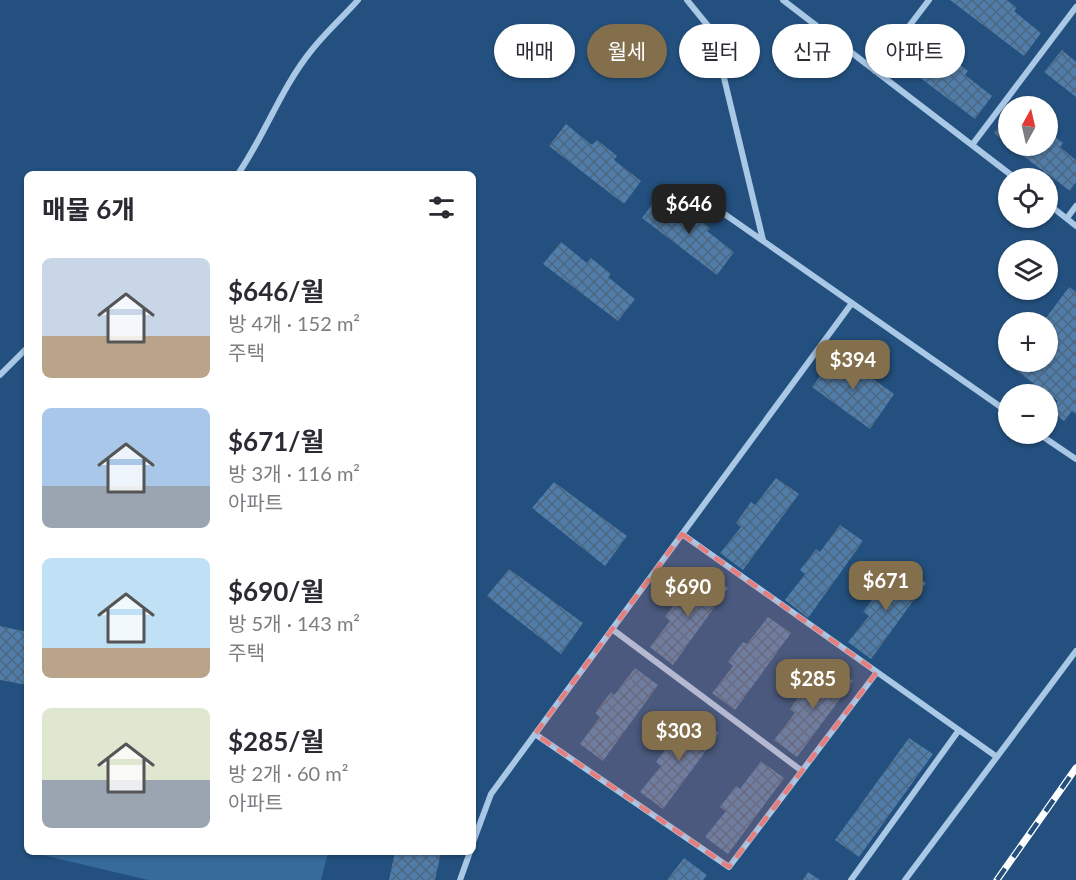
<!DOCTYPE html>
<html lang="ko">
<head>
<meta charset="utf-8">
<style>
	body { margin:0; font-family:Lato,"Noto Sans KR",sans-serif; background:#f7f7f7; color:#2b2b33; height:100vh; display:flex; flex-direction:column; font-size:22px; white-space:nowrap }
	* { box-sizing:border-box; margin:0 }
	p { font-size:20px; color:#7c7c81 }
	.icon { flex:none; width:33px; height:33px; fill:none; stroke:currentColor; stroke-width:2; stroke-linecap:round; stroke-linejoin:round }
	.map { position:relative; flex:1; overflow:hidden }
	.details { position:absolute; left:24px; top:171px; width:452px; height:684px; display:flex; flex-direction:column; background:#fff; border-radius:9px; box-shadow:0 2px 4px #0004 }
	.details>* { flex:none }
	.top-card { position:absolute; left:494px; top:24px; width:492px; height:54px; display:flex; gap:12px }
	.needle { width:39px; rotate:8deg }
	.controls { position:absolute; left:998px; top:96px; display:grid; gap:12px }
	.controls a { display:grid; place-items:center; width:60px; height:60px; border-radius:50%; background:#fff; box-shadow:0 2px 4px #0004; font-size:30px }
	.price { position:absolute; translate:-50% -51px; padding:0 14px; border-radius:12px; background:#846f4c; color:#fff; font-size:20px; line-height:39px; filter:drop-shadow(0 2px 3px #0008) }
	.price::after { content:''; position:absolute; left:50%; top:36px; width:18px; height:14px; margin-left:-9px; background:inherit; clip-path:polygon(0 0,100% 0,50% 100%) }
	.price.selected { background:#222; color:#fff }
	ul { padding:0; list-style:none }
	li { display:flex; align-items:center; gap:18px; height:150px; padding:0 18px }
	li span { display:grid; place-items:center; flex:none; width:168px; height:120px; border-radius:9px; color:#555 }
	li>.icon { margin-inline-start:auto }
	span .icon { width:72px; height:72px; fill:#fffc; stroke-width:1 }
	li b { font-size:26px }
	h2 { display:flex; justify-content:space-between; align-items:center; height:72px; padding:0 18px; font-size:26px }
	.pill { padding:0 21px; border-radius:27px; background:#fff; box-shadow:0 2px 4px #0004; font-size:21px; line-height:54px }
	.pill.selected { background:#846f4c; color:#fff }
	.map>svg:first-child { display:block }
	.grass { fill:#366b9c }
	.building { fill:url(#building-cross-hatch) }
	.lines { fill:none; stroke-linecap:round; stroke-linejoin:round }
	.minor { stroke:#a8c8e6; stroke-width:6 }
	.rail-casing { stroke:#fff; stroke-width:7 }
	.rail { stroke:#23507e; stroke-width:4.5; stroke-dasharray:14; stroke-linecap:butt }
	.marked { fill:#e67e7e; fill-opacity:0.2; stroke:#e67e7e; stroke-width:4.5; stroke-dasharray:12 8; stroke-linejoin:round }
</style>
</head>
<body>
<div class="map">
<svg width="1076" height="880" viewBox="0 0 1076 880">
	<defs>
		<pattern id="building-cross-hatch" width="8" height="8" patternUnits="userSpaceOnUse" patternTransform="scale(1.5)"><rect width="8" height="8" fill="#507da9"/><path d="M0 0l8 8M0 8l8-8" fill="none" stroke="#4e677f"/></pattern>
	</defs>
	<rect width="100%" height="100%" fill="#23507e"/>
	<path class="grass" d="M30,852h298l-7,28h-173z"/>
	<path class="building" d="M950,0h57l10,8 -3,3 27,22 -17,23z
		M917,39l26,21 4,-5 21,16 -3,4 27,21 -17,23 -76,-57z
		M1062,50l14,12v35l-32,-25z
		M1008,116v28l-14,-11z
		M566,124l26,21 5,-5 20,16 -3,4 27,21 -17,23 -75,-58z
		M1047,131l16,12 -3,4 16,13v22l-6,9 -60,-45h37z
		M659,195l27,22 4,-5 20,16 -3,3 27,21 -17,23 -75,-57z
		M561,242l26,21 4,-5 20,16 -3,3 27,22 -17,22 -75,-57z
		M1069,287l7,5v122l-4,-3 -8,10 -13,-10 7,-10 -47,-34 3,-5h33v-40h-4z
		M837,353l57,41 -24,35 -58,-42z
		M776,478l23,16 -56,76 -23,-17 21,-26 -5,-4 15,-21 4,3z
		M554,482l73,54 -22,30 -73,-58z
		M840,525l23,16 -55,77 -23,-18 20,-26 -5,-4 16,-21 4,3z
		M903,567l23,16 -55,76 -23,-17 21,-26 -6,-4 16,-21 4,3z
		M509,569l74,54 -22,31 -74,-58z
		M705,572l23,16 -55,77 -23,-18 20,-26 -5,-4 16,-21 3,3z
		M768,617l23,16 -56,77 -23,-17 21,-27 -5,-4 15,-20 4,2z
		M0,626l27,6v53l-27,-5z
		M830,664l23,17 -56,76 -23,-17 21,-27 -5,-4 15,-21 4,3z
		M635,668l23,17 -55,76 -23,-17 20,-27 -5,-4 16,-21 3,3z
		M696,717l23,16 -56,76 -23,-17 21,-26 -5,-4 15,-21 4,3z
		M909,738l24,16 -74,103 -24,-17z
		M761,761l23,17 -56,76 -23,-17 21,-26 -6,-4 16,-21 4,3z
		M395,852h46l-6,28h-46z
		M684,858l23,17 -4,5h-36z
		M808,872l12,8h-17z"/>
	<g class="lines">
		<path class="minor" d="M687,0l26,32 50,208
			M783,0l232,178
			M875,71l54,-71
			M972,145l104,-138
			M238,174c27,-39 43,-86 73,-123 14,-18 32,-34 47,-51
			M703,199l305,213
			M1047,203l29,23
			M1067,218l9,-12
			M0,375l27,-27
			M1039,434l37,25
			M682,534l315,223
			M612,629l190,142
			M535,734l194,133 148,-195
			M472,845l19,-51 361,-491
			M460,880l10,-28
			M851,880l108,-150
			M905,880l171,-229"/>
		<g class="rail-casing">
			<path id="rail" d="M997,880l79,-112"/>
		</g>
		<use href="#rail" class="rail"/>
	</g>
	<path class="marked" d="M682,534l195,138 -148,195 -194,-133z"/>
</svg>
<div class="controls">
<a><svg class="needle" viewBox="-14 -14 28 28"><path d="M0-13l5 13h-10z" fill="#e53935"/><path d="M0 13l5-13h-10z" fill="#7c7c81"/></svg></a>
<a><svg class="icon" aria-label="locate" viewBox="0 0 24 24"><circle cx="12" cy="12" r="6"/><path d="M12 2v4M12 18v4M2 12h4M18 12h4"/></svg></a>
<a><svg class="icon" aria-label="layers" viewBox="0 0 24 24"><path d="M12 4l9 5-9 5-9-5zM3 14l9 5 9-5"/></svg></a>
<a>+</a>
<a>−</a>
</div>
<b class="price selected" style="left:689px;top:235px">$646</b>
<b class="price" style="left:853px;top:391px">$394</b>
<b class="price" style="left:886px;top:612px">$671</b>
<b class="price" style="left:688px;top:618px">$690</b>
<b class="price" style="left:813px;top:710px">$285</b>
<b class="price" style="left:679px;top:762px">$303</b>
<div class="top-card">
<a class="pill">매매</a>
<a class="pill selected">월세</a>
<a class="pill">필터</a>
<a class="pill">신규</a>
<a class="pill">아파트</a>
</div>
<section class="details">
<h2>매물 6개<svg class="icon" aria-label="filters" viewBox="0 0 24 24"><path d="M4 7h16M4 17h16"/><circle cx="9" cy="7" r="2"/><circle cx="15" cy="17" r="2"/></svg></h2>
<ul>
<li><span style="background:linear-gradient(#c9d6e8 65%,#b9a48a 0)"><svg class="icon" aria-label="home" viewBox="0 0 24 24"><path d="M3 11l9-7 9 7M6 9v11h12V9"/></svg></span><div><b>$646/월</b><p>방 4개 · 152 m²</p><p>주택</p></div></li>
<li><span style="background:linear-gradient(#a9c7e8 65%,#9aa5b1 0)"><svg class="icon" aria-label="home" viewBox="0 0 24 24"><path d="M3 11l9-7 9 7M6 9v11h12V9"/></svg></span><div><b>$671/월</b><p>방 3개 · 116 m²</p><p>아파트</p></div></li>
<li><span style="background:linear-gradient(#bfe0f5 75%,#b9a48a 0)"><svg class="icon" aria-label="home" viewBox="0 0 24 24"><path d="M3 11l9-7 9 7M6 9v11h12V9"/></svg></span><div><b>$690/월</b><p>방 5개 · 143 m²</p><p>주택</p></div></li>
<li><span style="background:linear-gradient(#dfe7d0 60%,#9aa5b1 0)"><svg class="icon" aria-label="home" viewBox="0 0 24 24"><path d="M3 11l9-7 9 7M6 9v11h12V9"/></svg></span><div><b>$285/월</b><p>방 2개 · 60 m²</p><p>아파트</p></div></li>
</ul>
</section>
</div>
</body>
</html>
